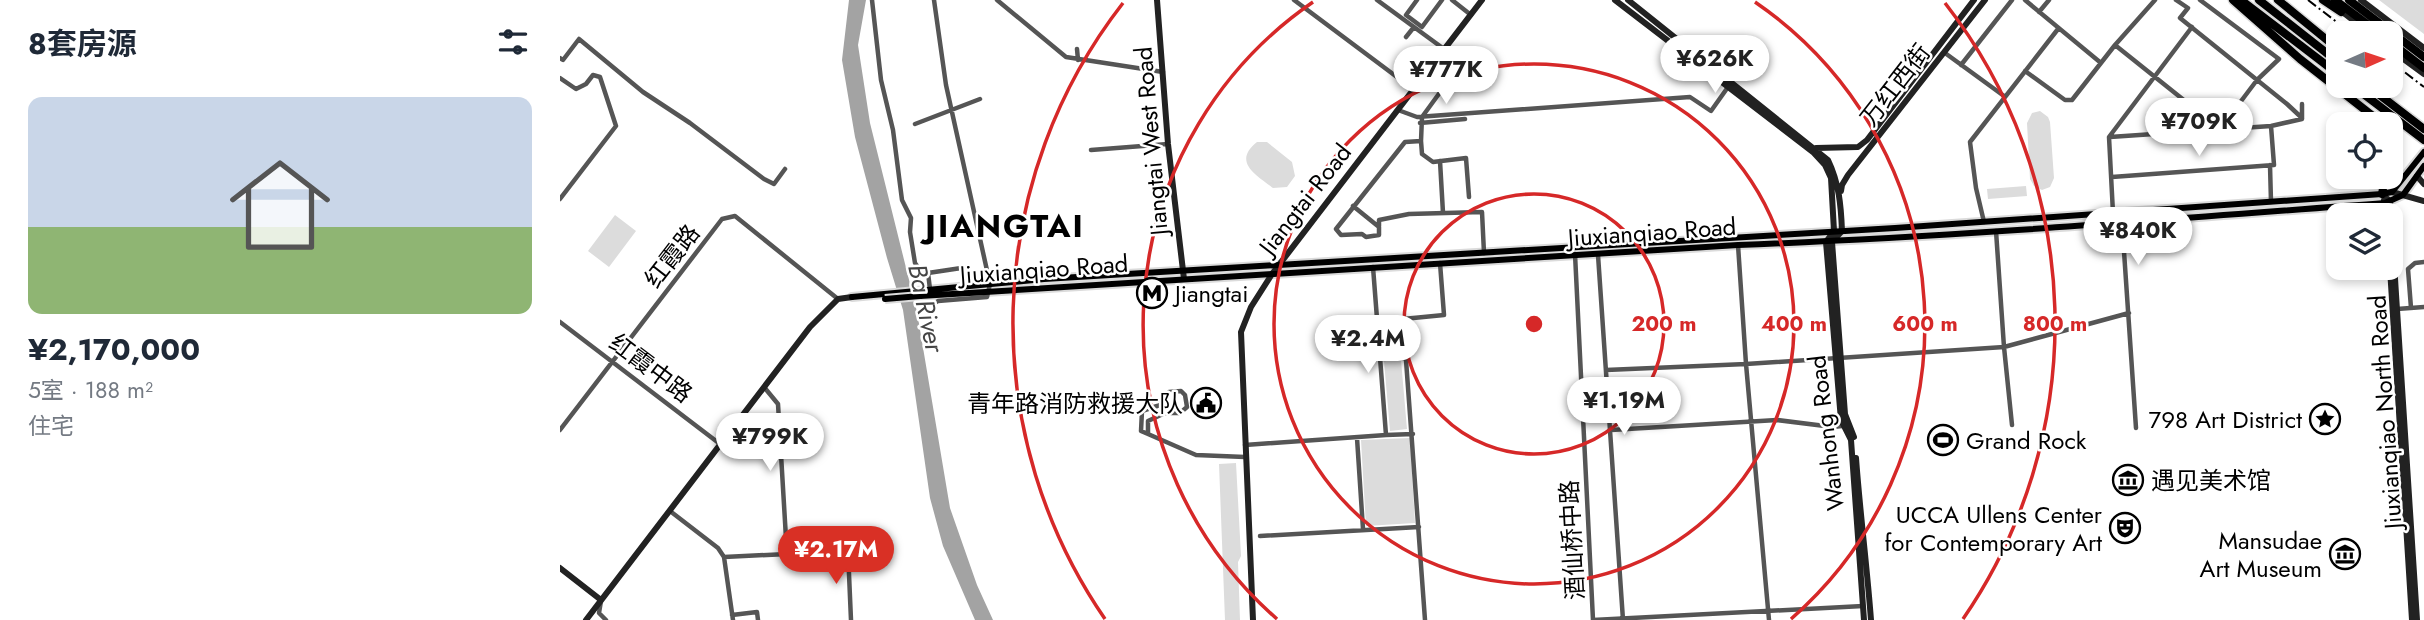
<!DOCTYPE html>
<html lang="zh">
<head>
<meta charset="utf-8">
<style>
	body { margin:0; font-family:Jost,"Noto Sans SC",sans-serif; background:#f2f2f3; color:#1f2937; height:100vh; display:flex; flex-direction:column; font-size:26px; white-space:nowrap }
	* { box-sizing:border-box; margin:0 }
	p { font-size:23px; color:#747a83 }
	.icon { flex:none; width:38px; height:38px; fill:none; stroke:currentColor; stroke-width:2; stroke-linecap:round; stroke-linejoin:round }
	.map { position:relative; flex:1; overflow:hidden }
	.panel { display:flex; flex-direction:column; background:#fff; width:560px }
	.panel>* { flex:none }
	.needle { width:46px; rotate:87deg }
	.controls { position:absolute; left:1766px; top:21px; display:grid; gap:14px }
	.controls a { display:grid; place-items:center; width:77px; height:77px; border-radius:14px; background:#fff; box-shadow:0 4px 10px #0003; font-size:35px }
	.price { position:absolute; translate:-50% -60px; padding:0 16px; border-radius:24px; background:#fff; color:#222; font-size:23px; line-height:46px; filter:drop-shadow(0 2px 4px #0008) }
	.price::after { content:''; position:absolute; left:50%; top:42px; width:21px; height:16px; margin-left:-10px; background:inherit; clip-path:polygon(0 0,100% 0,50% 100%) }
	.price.selected { background:#d93025; color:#fff }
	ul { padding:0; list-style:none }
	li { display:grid; align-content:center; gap:14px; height:371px; padding:0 28px }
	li+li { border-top:2px solid #e0e1e3 }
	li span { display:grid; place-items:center; height:217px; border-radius:14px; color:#555 }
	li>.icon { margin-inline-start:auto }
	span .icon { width:126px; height:126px; fill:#fffc; stroke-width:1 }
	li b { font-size:30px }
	h2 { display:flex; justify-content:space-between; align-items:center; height:84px; padding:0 28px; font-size:30px }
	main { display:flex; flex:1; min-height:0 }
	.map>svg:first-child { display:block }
	.green { fill:#dcdcdc }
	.water { fill:#a3a3a3 }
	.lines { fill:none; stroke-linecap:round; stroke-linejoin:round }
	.primary-casing { stroke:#dbdbdb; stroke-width:10 }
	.highway-casing { stroke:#dbdbdb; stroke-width:11 }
	.street { stroke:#555; stroke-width:4.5 }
	.secondary { stroke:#222; stroke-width:6 }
	.primary { stroke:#000; stroke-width:6 }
	.highway { stroke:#000; stroke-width:8 }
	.rail { stroke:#000; stroke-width:2; stroke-dasharray:10 3.5 2 3.5; stroke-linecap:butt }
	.primary-bridge-casing { stroke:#dbdbdb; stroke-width:10; stroke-linecap:butt }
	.primary-bridge { stroke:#000; stroke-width:6 }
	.ring { fill:none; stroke:#d62828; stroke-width:3.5 }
	.labels { text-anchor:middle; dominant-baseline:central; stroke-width:5; stroke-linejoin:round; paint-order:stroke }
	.street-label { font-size:24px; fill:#000; stroke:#fff }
	.poi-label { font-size:24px; fill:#000; stroke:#fff; text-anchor:end }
	.water-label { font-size:26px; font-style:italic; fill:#444; stroke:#fff }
	.district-label { font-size:32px; font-weight:bold; letter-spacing:2px; fill:#000; stroke:#fff }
	.centre { fill:#d62828; stroke:#fff; stroke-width:3.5 }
	.ring-label { font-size:21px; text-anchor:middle; font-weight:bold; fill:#d62828; stroke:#fff; stroke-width:5; stroke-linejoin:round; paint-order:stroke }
</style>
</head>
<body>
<main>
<section class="panel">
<h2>8套房源<svg class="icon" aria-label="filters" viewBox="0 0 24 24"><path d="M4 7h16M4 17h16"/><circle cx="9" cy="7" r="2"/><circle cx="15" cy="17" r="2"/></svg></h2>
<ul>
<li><span style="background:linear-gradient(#c9d6e8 60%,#8fb573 0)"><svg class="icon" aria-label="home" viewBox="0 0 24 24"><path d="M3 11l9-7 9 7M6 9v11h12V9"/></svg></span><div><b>¥2,170,000</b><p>5室 · 188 m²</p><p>住宅</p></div></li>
</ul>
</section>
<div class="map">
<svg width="1864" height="620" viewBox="0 0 1864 620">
	<rect width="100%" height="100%" fill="#fff"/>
	<path class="green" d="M1819,0h45v34z
		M1480,111l8,6 2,5 4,56 -4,9 -8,3 -8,-4 -4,-7 -3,-56 5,-10z
		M697,142h10l25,20 3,14 -8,11 -14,1c-17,-13 -41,-26 -16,-46z
		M1466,186l1,10 -39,3 -1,-10z
		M55,215l21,16 -27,36 -21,-16z
		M841,360l6,69 -17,2 -6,-70z
		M850,438l5,85 -49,3 -5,-86z
		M676,463l5,93 -3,6 2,58h-15l-6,-156z"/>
	<path class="water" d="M289,0h17l-8,45 12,78 47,189 33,196 27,77 16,35h-18l-32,-74 -13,-48 -27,-188 -16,-52 -32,-121 -13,-77z"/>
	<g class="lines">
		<g class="primary-casing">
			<path id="primary" d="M360,296l818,-51c216,-8 432,-26 647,-42l18,-8 21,-29
				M292,297l192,-18 851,-51 487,-34 10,-2 32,-40"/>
		</g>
		<g class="highway-casing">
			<path id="highway" d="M1673,0l67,59 83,65
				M1681,0l97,74
				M1699,0l79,62
				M1718,0l60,49
				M1763,0l18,12
				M1775,0l44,33
				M1789,0l75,57
				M1830,42l34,26
				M1793,86l71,54
				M1808,86l56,43
				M1822,194l3,-17"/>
		</g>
		<path class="street" d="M312,0l9,80 12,50 9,70 9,18 -1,14 5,31 5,7 8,3 40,-6
			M437,0l69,57 97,15
			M734,0l119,89
			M817,0l67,49
			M857,0l-11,15 16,12 20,-27
			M892,0l19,15
			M1465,0l76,63
			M1616,0l12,8 -8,10 107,86 15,14
			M1479,12l10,-12
			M846,37l8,-10
			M1555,45l105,84 37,-49 22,-21 -79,-59
			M517,49l1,11
			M1385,53l59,43
			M0,58l3,2 16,-21 64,53 47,31 74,56 10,5 11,-15
			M1401,65l51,-65
			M1465,71l40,29h7l43,-55 40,-45
			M0,78l16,11 10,-5 7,-9 7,2 16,49 -56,73
			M838,110l19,7 273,-20 21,14 17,-24
			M860,123l45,-4
			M355,124l65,-25
			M1550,137l161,-11 31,-7v-15
			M861,141l1,13 11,8 33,-4 3,39
			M531,150l77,-6
			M880,161l3,52
			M1710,165l1,37
			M1552,177l162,-12 -3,-39
			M793,206l26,21v8l-13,2 -4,-3 -21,1 -5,-6 69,-87 16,-1 1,-24 27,-37
			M1553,213l-4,-76 83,-110
			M1424,222l-8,-34 -6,-46 88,-113
			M1562,222l14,206
			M819,226v-6l30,-6 73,-2 2,41
			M1436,231l8,116 8,78
			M1178,245l8,119 23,256
			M1015,254l18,366
			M1038,255l25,365
			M813,267l13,168 27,-1
			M368,273l2,16
			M372,305l6,-4 49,-4 3,-13 -44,-199 -12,-85
			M1851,308l-3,-39 7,-6 9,-1
			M1837,309l27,-2
			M843,319l41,-4 -4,-52
			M817,320l26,-1 22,301
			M0,322l160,122
			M820,359l25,-1
			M1046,370l140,-6 258,-17 125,-34
			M204,387l14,17 9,151
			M0,430l162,-211 13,-3 103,83
			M1051,430l166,-10 56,7 9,-1
			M588,434l-7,-3 1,-20 18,-6 9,-13 12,-1 4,4 2,12 -7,6h-15l-17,8v13l48,21 49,2
			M797,438l6,91
			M685,445l141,-10
			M110,511l48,37 6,9 9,63
			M700,536l159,-9
			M164,557l124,-6 3,69
			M41,601l-2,12 7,7
			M172,615l25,-3 1,8
			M1033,620l270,-14"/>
		<path class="secondary" d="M597,0l11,144 16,135
			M1055,0l198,152 12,13 6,13 3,53 -8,11 15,178 10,20 13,180
			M1068,0l200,160c11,23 13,45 14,71l-10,11 13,172 9,23
			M1801,0l63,48
			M1780,10l30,23
			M1830,49l34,25
			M1256,148l42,-1 9,-7 107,-140
			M1857,176l7,8
			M1281,191l1,-6 6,-10 137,-175
			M1832,192l32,9
			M1826,198l4,3 27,419
			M1824,200l2,15
			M1830,268l22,352
			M1296,458c4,55 11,108 15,162
			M0,568l41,32
			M26,620l224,-293 28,-28 14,-2
			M693,620l-12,-288 10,-25 21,-33 210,-274"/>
		<use href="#primary" class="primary"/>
		<use href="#highway" class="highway"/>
		<path class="rail" d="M1748,0l43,33
			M1830,61l34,26"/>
		<g class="primary-bridge-casing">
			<path id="primary-bridge" d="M325,299l35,-3"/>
		</g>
		<use href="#primary-bridge" class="primary-bridge"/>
	</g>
	<g class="ring">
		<circle cx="974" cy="324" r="130"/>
		<circle cx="974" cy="324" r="260"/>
		<path d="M717 619A391 391 0 0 1 753 2M1195 2A391 391 0 0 1 1231 619"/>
		<path d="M545 619A521 521 0 0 1 563 3M1385 3A521 521 0 0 1 1403 619"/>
	</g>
	<defs>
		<g id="metro-ring" transform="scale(1.575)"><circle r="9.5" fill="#fff" stroke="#000" stroke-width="1.5"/><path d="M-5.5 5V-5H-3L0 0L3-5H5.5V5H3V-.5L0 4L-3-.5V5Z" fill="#000"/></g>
		<g id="civic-ring" transform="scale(1.575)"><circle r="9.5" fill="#fff" stroke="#000" stroke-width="1.5"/><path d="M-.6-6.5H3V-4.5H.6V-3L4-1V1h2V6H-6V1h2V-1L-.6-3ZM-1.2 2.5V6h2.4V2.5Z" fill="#000"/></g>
		<g id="sight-ring" transform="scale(1.575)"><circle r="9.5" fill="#fff" stroke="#000" stroke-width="1.5"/><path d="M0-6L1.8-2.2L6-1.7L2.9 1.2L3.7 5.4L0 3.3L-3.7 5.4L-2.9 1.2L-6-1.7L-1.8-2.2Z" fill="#000"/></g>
		<g id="stadium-ring" transform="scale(1.575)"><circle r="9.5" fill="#fff" stroke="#000" stroke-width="1.5"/><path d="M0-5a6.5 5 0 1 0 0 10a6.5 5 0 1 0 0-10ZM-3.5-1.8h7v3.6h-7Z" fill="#000"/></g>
		<g id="museum-ring" transform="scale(1.575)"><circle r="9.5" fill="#fff" stroke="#000" stroke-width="1.5"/><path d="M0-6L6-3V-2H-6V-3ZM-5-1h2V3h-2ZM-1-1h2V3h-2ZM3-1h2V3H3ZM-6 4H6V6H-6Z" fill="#000"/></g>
		<g id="theatre-ring" transform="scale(1.575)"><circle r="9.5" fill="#fff" stroke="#000" stroke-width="1.5"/><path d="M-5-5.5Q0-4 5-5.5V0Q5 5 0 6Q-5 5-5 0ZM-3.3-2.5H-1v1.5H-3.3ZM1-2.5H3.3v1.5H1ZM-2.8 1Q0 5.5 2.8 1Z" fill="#000"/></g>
	</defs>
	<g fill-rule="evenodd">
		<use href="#metro-ring" x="592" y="293"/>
		<use href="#civic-ring" x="646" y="403"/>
		<use href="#sight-ring" x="1765" y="419"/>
		<use href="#stadium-ring" x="1383" y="440"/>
		<use href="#museum-ring" x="1568" y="480"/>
		<use href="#theatre-ring" x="1565" y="528"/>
		<use href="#museum-ring" x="1785" y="554"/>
	</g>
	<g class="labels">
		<g class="street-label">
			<text transform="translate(1335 85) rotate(-52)">万红西街</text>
			<text transform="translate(591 141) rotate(-95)">Jiangtai West Road</text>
			<text transform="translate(745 199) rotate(-52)">Jiangtai Road</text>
			<text transform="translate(1092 232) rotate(-4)">Jiuxianqiao Road</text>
			<text transform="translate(112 256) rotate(-52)">红霞路</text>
			<text transform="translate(484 269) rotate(-4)">Jiuxianqiao Road</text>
			<text transform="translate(91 368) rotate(37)">红霞中路</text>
			<text transform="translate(1825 412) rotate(-94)">Jiuxianqiao North Road</text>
			<text transform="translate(1266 433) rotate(-97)">Wanhong Road</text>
			<text transform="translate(1012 540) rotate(-93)">酒仙桥中路</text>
		</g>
		<g class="poi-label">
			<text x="615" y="293" text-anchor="start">Jiangtai</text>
			<text x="623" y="403">青年路消防救援大队</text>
			<text x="1742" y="419">798 Art District</text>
			<text x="1406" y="440" text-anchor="start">Grand Rock</text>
			<text x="1591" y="480" text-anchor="start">遇见美术馆</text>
			<text x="1542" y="514">UCCA Ullens Center<tspan x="1542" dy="28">for Contemporary Art</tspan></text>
			<text x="1762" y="540">Mansudae<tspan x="1762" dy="28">Art Museum</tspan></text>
		</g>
		<g class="water-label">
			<text transform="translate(366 308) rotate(78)">Ba River</text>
		</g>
		<g class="district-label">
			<text x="445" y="226">JIANGTAI</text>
		</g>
	</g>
	<circle cx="974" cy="324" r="10" class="centre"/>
	<g class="ring-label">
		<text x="1104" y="331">200 m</text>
		<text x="1234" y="331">400 m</text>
		<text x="1365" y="331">600 m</text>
		<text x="1495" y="331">800 m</text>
	</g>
</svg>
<div class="controls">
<a><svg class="needle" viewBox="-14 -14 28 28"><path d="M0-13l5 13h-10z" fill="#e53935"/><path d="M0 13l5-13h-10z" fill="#747a83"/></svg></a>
<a><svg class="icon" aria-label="locate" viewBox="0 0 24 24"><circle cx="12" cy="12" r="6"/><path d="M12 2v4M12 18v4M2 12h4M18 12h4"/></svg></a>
<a><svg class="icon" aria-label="layers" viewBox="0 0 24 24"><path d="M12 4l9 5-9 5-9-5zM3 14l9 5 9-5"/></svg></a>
</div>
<b class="price" style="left:1155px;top:95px">¥626K</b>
<b class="price" style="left:886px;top:106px">¥777K</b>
<b class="price" style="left:1639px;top:158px">¥709K</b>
<b class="price" style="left:1578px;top:267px">¥840K</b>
<b class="price" style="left:808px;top:375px">¥2.4M</b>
<b class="price" style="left:1064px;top:437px">¥1.19M</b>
<b class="price" style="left:210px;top:473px">¥799K</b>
<b class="price selected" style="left:276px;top:586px">¥2.17M</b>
</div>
</main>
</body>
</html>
